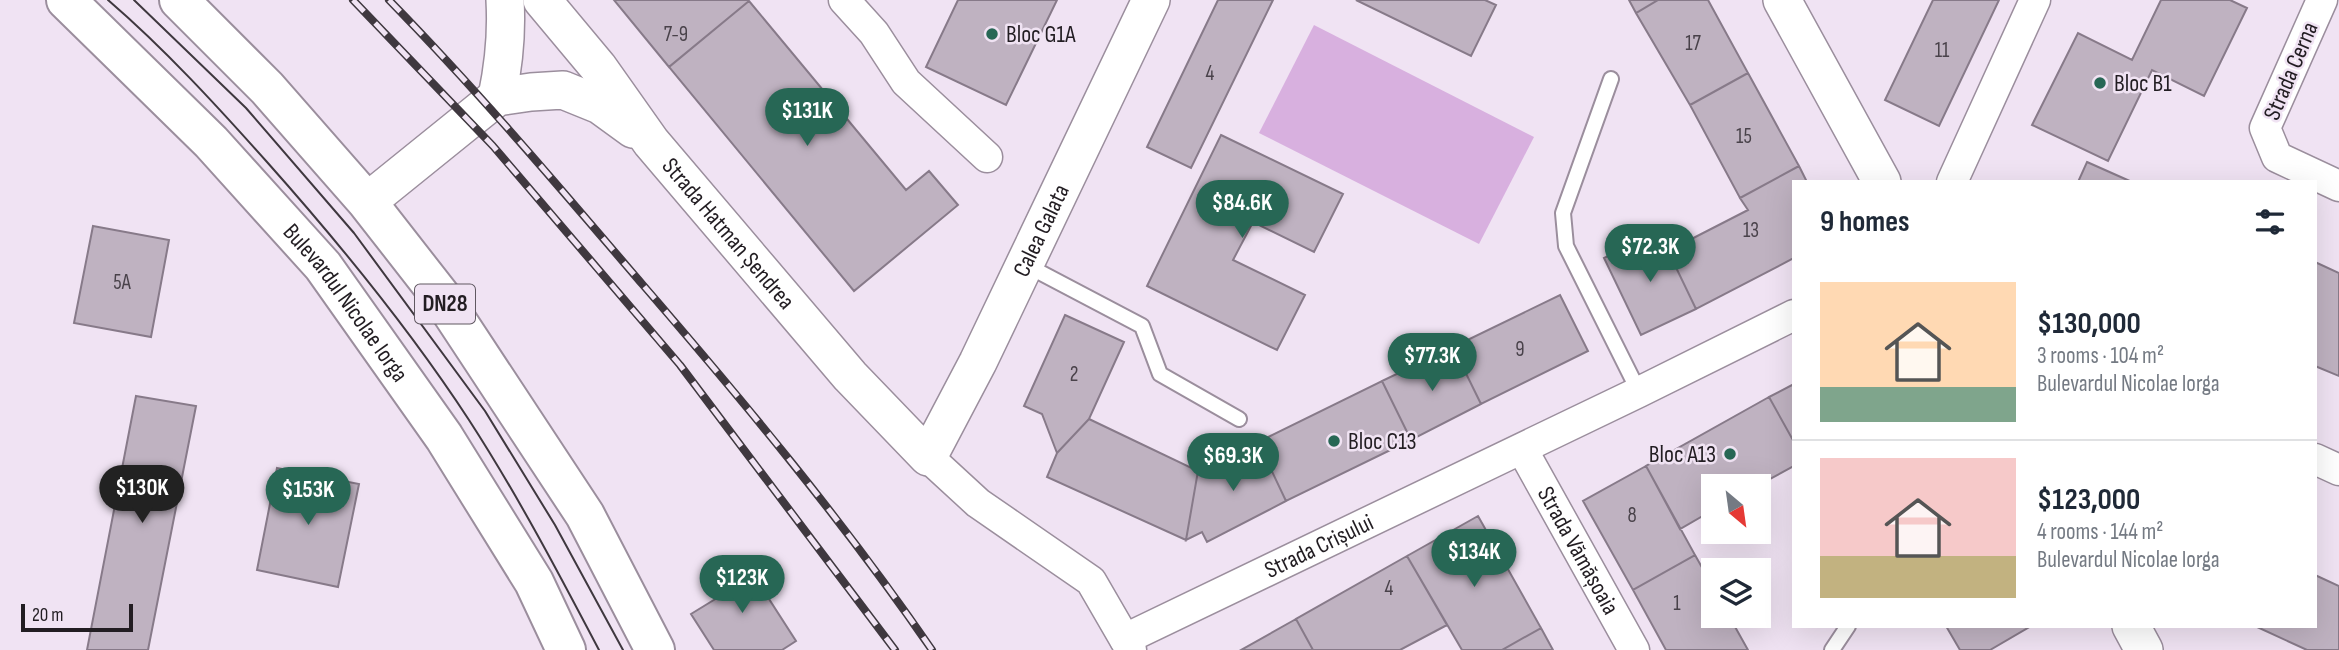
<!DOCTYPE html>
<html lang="en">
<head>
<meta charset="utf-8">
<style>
	body { margin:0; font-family:"Sofia Sans Condensed",sans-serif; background:#f6f6f7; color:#1f2937; height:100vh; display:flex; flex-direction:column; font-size:26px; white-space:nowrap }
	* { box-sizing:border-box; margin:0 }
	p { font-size:23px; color:#747a83 }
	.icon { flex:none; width:38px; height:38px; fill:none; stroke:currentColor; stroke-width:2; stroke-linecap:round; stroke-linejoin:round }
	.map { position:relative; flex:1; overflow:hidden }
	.details { position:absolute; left:1792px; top:180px; width:525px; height:448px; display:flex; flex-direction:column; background:#fff; border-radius:0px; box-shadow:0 7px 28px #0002 }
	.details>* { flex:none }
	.needle { width:46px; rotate:151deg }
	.controls { position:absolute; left:1701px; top:474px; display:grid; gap:14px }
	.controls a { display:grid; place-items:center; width:70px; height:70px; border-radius:0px; background:#fff; box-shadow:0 7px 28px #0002; font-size:35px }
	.scale { position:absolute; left:21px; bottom:18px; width:112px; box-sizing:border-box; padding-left:7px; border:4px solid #221d22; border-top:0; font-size:19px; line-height:24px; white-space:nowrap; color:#221d22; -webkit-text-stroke:5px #f0e3f3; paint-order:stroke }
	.price { position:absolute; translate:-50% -60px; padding:0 16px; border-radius:24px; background:#276755; color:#fff; font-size:23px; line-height:46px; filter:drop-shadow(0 2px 4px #0008) }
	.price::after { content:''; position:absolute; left:50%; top:42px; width:21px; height:16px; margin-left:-10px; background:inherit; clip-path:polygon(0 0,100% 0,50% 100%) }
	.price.selected { background:#222; color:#fff }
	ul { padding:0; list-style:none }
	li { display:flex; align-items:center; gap:21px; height:175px; padding:0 28px }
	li+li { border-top:2px solid #e0e1e3 }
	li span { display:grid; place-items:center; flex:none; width:196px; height:140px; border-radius:0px; color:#555 }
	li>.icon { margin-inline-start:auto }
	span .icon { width:84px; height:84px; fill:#fffc; stroke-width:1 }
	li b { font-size:30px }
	h2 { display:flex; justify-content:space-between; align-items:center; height:84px; padding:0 28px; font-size:30px }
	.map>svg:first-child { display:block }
	.green { fill:#d8b0df }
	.building { fill:#bfb2c1; stroke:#877a89; stroke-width:2 }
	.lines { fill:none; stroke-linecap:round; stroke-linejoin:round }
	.service-casing { stroke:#9b8e9d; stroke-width:18 }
	.minor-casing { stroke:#9b8e9d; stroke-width:33 }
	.tertiary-casing { stroke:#9b8e9d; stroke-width:40 }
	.primary-casing { stroke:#9b8e9d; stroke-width:42 }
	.service { stroke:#fff; stroke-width:14 }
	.minor { stroke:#fff; stroke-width:30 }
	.tertiary { stroke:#fff; stroke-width:37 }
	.primary { stroke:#fff; stroke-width:38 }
	.tram { stroke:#3f383f; stroke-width:2 }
	.rail-casing { stroke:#3f383f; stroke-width:8 }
	.rail { stroke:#f0e3f3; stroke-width:5; stroke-dasharray:16; stroke-linecap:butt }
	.poi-dot { fill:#276755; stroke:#f0e3f3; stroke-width:2.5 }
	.labels { text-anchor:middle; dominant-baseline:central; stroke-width:5; stroke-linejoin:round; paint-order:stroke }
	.number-label { font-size:21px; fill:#49424a }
	.shield { fill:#f0e3f3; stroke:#605861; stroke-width:2 }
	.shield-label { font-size:23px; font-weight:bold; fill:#221d22 }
	.poi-label { font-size:24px; fill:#221d22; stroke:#f0e3f3; text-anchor:start }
	.street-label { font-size:24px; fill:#221d22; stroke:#f0e3f3 }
</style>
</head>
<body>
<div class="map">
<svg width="2339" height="650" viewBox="0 0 2339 650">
	<rect width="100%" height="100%" fill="#f0e3f3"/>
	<path class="green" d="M1314,25l220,112 -55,107 -220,-111z"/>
	<path class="building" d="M614,0h134l1,1 -80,66z
		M958,0h99l-51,105 -80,-38z
		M1218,0h55l-82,168 -44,-21z
		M1356,0h129l11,5 -25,51z
		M1629,0h29l-22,13z
		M1658,0h50l40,73 -58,32 -54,-92z
		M1933,0h66l-60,126 -54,-26z
		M2161,0h69l17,8 -43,88 -52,-26 -44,91 -76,-36 46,-92 54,27z
		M749,1l157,189 23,-19 29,34 -104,86 -185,-224z
		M1748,73l51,93 -59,32 -50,-93z
		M1221,135l122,59 -29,58 -61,-30 -20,38 72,35 -28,55 -130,-64z
		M2087,162l45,20h-54z
		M1799,166l8,16h-13v76l-98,51 -28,-58 80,-41 -8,-12z
		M93,226l76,14 -18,97 -77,-14z
		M1659,232l37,77 -55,26 -37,-77z
		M2315,262l24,11v103l-24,-10z
		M1560,295l28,56 -107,53 -28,-57z
		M1065,315l59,27 -35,77 -32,34 -15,-39 -18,-8z
		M1453,347l28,57 -70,36 -29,-59z
		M1382,381l29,59 -125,61 -28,-59z
		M1794,384v58l-25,-45z
		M136,396l60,10 -48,244h-61z
		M1769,397l25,45v24l-37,20h-44v24l-33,19 -34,-63z
		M1089,419l109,52 -12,69 -139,-63 10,-24z
		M1258,442l28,59 -79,41 -5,-10 -16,8 12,-69z
		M1646,466l49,89 -62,35 -50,-89z
		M277,468l82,16 -21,103 -81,-17z
		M1478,516l63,112 -39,22h-40l-55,-94z
		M1695,555l18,32v29h16l19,34h-82l-33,-60z
		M1407,556l40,69 -47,25h-87l-17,-31z
		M744,560l52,81 -14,9h-68l-23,-36 26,-16 -10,-14z
		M2315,575l24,11v64h-32l-52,-24h60z
		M1296,619l17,31h-72z
		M1946,626h85l-41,24h-30z
		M1541,628l12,22h-51z"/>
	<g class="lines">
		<g class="service-casing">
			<path id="service" d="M1611,79l-48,134 3,33 73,146
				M1026,265l116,61 18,48 79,45
				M1832,650l16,-24"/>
		</g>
		<g class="minor-casing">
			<g id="minor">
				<path d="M844,0l30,33 32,49 81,75"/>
				<path d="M2322,0l-57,128 12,29 62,29"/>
				<path d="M1952,182l83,-182"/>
				<path id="s1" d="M1522,449l112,201"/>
				<path d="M928,457l50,46 113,78 40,69"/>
				<path d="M2315,459l24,11"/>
				<path id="s2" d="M1125,639l514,-247 155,-77"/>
			</g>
		</g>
		<g class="tertiary-casing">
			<g id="tertiary">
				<path id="s3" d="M542,0l56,67 53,75 199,234 78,81 50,-95 173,-362"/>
				<path d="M1782,0l100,182"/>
				<path d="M497,97c7,-33 10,-63 8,-97"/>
				<path d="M367,202l130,-105 34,-5 32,-2 37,15 33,24"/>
				<path d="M2131,626l13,24"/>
			</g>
		</g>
		<g class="primary-casing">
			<g id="primary">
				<path id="s4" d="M66,0l145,142 112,124 121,171 90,145 32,68"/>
				<path d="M179,0l88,88 100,114 75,96 143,217 70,135"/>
			</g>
		</g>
		<use href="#service" class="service"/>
		<use href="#minor" class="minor"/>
		<use href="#tertiary" class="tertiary"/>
		<use href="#primary" class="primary"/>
		<path class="tram" d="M108,0c57,49 109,106 159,162 73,82 142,166 202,258 48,74 89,152 130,230
			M134,0l112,108 108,125 131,178 70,114 68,125"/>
		<g class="rail-casing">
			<path id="rail" d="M353,0l140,146 187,219 215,285
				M389,0c89,91 171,188 254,285 101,117 201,237 289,365"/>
		</g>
		<use href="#rail" class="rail"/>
	</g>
	<g class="poi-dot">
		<circle cx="992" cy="34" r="7"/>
		<circle cx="2100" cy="83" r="7"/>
		<circle cx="1334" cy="441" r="7"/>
		<circle cx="1730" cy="454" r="7"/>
	</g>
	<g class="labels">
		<g class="number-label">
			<text x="676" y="34">7-9</text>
			<text x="1693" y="43">17</text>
			<text x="1942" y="50">11</text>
			<text x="1210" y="73">4</text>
			<text x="1744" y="136">15</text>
			<text x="1751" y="230">13</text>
			<text x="122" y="282">5A</text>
			<text x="1520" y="349">9</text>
			<text x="1074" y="374">2</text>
			<text x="1632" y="515">8</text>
			<text x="1389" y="588">4</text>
			<text x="1677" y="603">1</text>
		</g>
		<rect class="shield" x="415" y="284.5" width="60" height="39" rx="5"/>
		<g class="shield-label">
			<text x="445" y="304">DN28</text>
		</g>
		<g class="poi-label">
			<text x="1006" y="34">Bloc G1A</text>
			<text x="2114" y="83">Bloc B1</text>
			<text x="1348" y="441">Bloc C13</text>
			<text x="1716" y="454" text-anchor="end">Bloc A13</text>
		</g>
		<g class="street-label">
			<text transform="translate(2291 71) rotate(-67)">Strada Cerna</text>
			<text stroke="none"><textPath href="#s3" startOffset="852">Calea Galata</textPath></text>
			<text stroke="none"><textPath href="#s3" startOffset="299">Strada Hatman Șendrea</textPath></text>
			<text stroke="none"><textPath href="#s4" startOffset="413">Bulevardul Nicolae Iorga</textPath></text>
			<text stroke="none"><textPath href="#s2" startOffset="215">Strada Crișului</textPath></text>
			<text stroke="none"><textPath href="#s1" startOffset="116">Strada Vămășoaia</textPath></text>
		</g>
	</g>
</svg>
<div class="controls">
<a><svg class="needle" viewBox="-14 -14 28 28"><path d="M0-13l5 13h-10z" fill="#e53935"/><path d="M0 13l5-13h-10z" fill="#747a83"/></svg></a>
<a><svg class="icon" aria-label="layers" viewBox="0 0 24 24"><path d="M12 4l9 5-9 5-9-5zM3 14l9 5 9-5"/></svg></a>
</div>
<div class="scale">20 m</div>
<b class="price" style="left:807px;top:148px">$131K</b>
<b class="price" style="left:1242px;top:240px">$84.6K</b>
<b class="price" style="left:1650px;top:284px">$72.3K</b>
<b class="price" style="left:1432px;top:393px">$77.3K</b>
<b class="price" style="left:1233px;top:493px">$69.3K</b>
<b class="price selected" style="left:142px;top:525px">$130K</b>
<b class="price" style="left:308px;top:527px">$153K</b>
<b class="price" style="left:1474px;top:589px">$134K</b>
<b class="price" style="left:742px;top:615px">$123K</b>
<section class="details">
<h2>9 homes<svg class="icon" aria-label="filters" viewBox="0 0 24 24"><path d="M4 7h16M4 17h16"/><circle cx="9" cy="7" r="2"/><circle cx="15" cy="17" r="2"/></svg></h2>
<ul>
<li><span style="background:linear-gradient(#ffd9b3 75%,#7fa58c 0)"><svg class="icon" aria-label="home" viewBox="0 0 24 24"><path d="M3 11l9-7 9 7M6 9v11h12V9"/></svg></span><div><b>$130,000</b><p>3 rooms · 104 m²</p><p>Bulevardul Nicolae Iorga</p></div></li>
<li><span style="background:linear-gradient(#f6c9c9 70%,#c2b280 0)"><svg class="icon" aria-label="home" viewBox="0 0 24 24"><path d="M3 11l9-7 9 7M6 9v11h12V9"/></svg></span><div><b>$123,000</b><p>4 rooms · 144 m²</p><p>Bulevardul Nicolae Iorga</p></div></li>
</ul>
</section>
</div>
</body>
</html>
